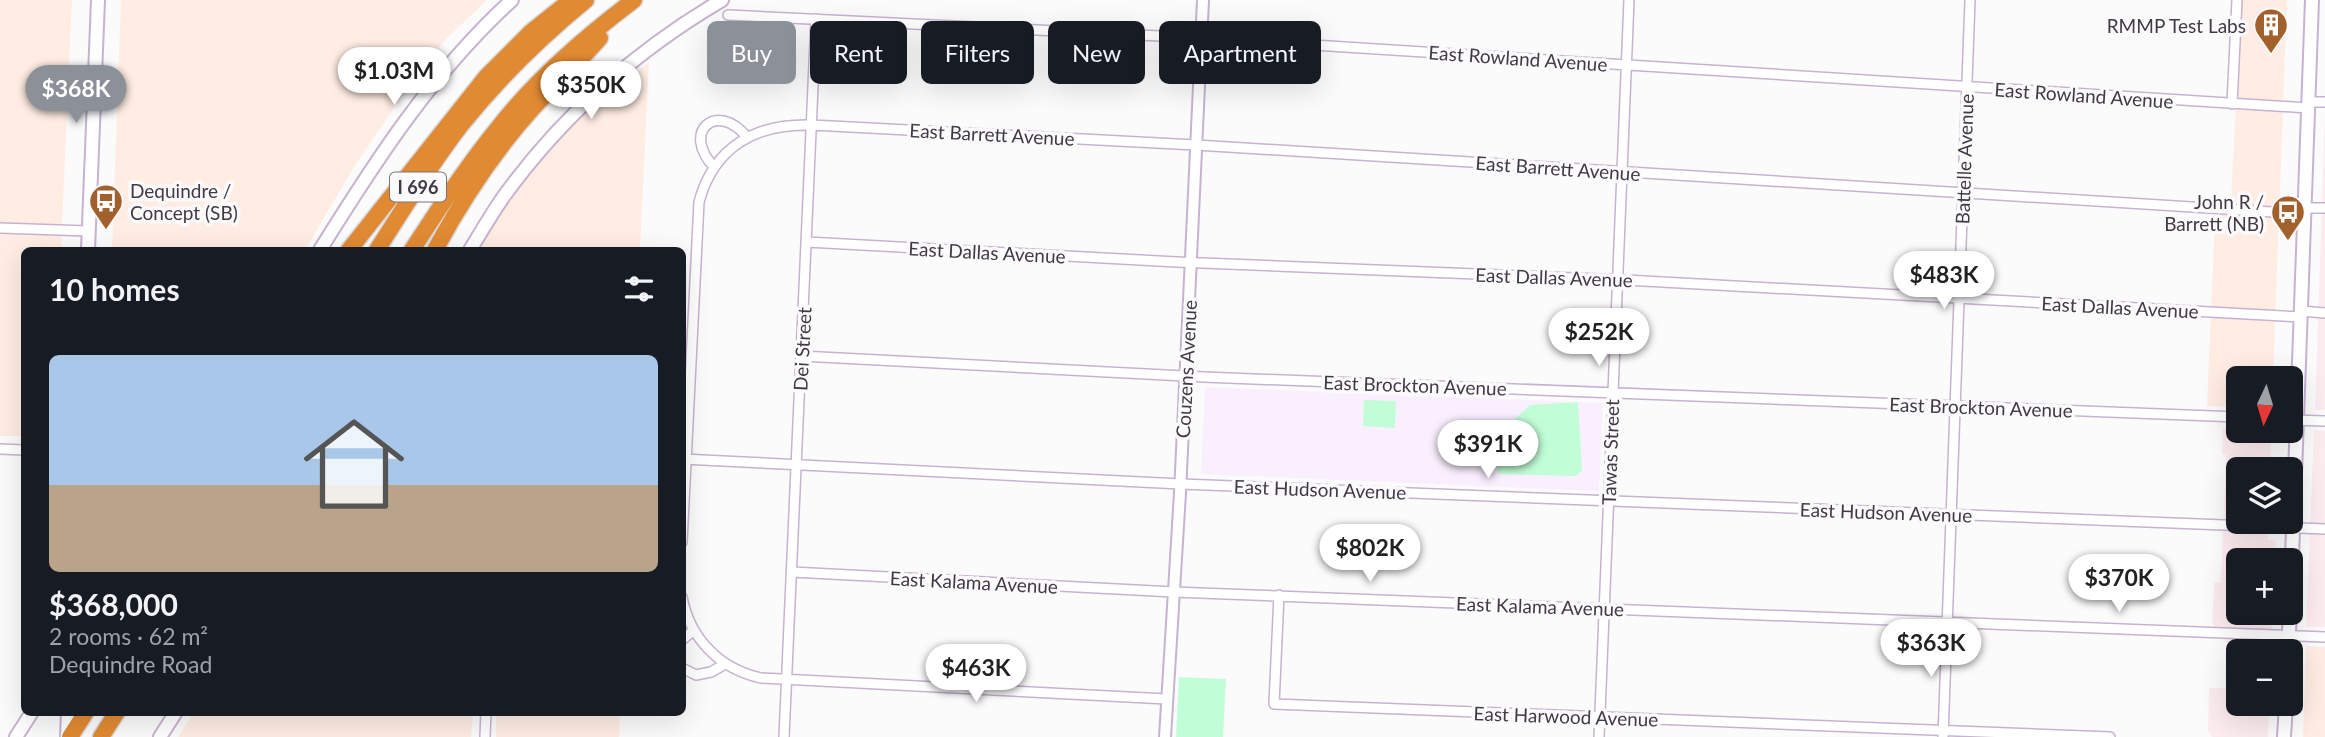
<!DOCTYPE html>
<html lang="en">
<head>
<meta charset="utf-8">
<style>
	body { margin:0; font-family:Lato,sans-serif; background:#242831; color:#f1f3f6; height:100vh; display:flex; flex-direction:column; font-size:26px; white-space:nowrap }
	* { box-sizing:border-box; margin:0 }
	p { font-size:23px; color:#9ea1a6 }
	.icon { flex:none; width:38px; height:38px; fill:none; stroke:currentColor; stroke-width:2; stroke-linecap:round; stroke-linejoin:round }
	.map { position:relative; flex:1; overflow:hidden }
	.drawer { position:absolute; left:21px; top:247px; width:665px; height:469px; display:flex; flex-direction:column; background:#171b24; border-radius:10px; box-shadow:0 7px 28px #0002 }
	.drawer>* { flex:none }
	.hud { position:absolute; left:707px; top:21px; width:665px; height:63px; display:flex; gap:14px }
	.needle { width:46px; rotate:184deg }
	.fabs { position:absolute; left:2226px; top:366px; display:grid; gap:14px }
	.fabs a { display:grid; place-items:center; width:77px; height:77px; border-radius:10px; background:#171b24; box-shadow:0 7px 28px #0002; font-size:35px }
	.price { position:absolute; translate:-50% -60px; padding:0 16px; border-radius:24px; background:#fff; color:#222; font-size:23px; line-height:46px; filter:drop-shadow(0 2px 4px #0008) }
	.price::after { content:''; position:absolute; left:50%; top:42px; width:21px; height:16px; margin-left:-10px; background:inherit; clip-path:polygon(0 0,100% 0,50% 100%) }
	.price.selected { background:#8c9099; color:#fff }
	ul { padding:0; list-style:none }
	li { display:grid; align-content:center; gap:14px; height:371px; padding:0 28px }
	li+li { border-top:2px solid #363941 }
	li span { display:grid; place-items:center; height:217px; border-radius:10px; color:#555 }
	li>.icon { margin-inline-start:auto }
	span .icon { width:126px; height:126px; fill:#fffc; stroke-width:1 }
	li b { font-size:30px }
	h2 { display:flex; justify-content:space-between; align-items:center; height:84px; padding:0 28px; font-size:30px }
	.tag { padding:0 24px; border-radius:10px; background:#171b24; box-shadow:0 7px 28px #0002; font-size:24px; line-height:63px }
	.tag.selected { background:#8c9099; color:#fff }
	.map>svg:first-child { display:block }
	.commercial { fill:#fdecef }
	.industrial { fill:#ffede3 }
	.built { fill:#faefff }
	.green { fill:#c1fdd6 }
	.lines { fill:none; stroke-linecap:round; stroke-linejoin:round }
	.minor-casing { stroke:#c8b2d1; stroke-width:12 }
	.tertiary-casing { stroke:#c8b2d1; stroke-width:14 }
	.secondary-casing { stroke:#c8b2d1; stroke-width:16 }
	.motorway-casing { stroke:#d9d7da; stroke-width:19 }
	.minor { stroke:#fff; stroke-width:9 }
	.tertiary { stroke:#fff; stroke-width:10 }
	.secondary { stroke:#fff; stroke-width:12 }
	.motorway { stroke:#e08a33; stroke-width:16 }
	.labels { text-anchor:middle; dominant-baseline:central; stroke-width:7; stroke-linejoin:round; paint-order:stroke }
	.shield { fill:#fbfbfb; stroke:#7a737c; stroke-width:2 }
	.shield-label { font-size:18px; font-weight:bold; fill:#423946 }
	.poi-label { font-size:19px; fill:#423946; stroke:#fbfbfb; text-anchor:end }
	.street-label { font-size:19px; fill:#423946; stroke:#fbfbfb }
</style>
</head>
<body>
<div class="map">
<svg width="2325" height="737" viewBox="0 0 2325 737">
	<rect width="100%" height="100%" fill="#fbfbfb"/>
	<path class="commercial" d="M2325,114v296h-10z
		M2223,427h15v3l33,1 -1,38h-32v53h30v18l8,1 -1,19h-37v52l35,1 -2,38h-33v53h31l-1,33h-56l-4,-6 1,-43h17l2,-45 -16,-20 2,-40 7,-1 5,-127 -4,-1z
		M2314,430l11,1v196h-19z"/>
	<path class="industrial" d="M0,0h72l-11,250h-37v186h-24z
		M121,0h366l-41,39 -42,54 -50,74 -49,83h-193z
		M2241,0h46l-14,378h-35v29l-31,-1 8,-187 16,-19z
		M649,62l-9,188h-164l57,-82 28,-32 32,-33z
		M2306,646l19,1v90h-22z
		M194,712h279l-2,25h-293z
		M496,712h124l-1,25h-123z"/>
	<path class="built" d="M1205,387l398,16 -4,88 -398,-17z"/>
	<path class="green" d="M1364,400l32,1 -1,27 -32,-2z
		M1578,402l4,68 -6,6 -78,-2 -1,-38 33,-31z
		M1179,677l47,2 -3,58h-47z"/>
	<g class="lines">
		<g class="minor-casing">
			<path id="minor" d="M728,15l473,23 1107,70
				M2308,102h17
				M2232,104l5,-104
				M714,167c-33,-35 2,-67 33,-30
				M2305,208h20
				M0,228l88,3
				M807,242l370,20 449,18 675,37
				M2301,311l24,2
				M801,356l403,21 1034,40
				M2291,420l34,1
				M0,449l24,1
				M682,459l499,25 1144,45
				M682,542l17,-340c15,-56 58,-79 113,-77l384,20 1108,69
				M792,572l382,20 1151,45
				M1279,595l-5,109 836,33
				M682,597c8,42 38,72 79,81l406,21
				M682,640l12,-10
				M682,668l14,7 15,-3 14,-8
				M485,737l1,-25
				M784,737l32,-718
				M1599,737l30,-737
				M1943,737l27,-737"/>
		</g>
		<g class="tertiary-casing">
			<path id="tertiary" d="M1165,737l15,-244 23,-493"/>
		</g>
		<g class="secondary-casing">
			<path id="secondary" d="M88,250l10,-250
				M320,250c56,-90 113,-178 192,-250
				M470,250c11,-18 22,-37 34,-54 58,-80 133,-146 218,-196
				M2291,585l21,-585
				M2288,651l2,-39
				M16,737l16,-25
				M67,737l1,-25
				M160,737l16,-25
				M2284,737l2,-33"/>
		</g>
		<g class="motorway-casing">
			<path id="motorway" d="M349,250l137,-173 45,-45 40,-32
				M377,250c27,-42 53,-85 84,-125 37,-46 80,-88 125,-125
				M412,250c27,-42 54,-83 86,-122 38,-49 87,-91 136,-128
				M435,250c27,-50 60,-100 98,-142 22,-24 46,-46 67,-70
				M70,737l16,-25
				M101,737l16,-25"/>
		</g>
		<use href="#minor" class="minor"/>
		<use href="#tertiary" class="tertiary"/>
		<use href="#secondary" class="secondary"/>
		<use href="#motorway" class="motorway"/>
	</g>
	<defs>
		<g id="building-pin" transform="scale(1.75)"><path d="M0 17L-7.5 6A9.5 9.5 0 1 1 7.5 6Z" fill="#a1602c" stroke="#fbfbfb"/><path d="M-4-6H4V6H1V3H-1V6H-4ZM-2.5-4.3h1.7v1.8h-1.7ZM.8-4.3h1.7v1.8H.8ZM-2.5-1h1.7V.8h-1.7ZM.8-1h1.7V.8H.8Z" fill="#fff"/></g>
		<g id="bus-pin" transform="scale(1.75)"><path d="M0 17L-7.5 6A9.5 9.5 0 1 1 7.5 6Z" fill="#a1602c" stroke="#fbfbfb"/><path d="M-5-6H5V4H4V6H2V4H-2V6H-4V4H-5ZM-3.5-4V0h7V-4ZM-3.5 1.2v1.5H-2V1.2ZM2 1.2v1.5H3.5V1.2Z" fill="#fff"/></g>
	</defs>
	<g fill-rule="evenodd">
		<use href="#building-pin" x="2271" y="25"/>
		<use href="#bus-pin" x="106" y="201"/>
		<use href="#bus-pin" x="2288" y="212"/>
	</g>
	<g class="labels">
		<rect class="shield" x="390" y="172.5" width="56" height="29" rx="5"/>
		<g class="shield-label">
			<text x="418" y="187">I 696</text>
		</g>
		<g class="poi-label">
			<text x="2246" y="25">RMMP Test Labs</text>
			<text x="130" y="190" text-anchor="start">Dequindre /<tspan x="130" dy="22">Concept (SB)</tspan></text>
			<text x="2264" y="201">John R /<tspan x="2264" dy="22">Barrett (NB)</tspan></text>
		</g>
		<g class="street-label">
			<text transform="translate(1518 58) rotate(4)">East Rowland Avenue</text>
			<text transform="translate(2084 95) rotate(4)">East Rowland Avenue</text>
			<text transform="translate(992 134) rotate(3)">East Barrett Avenue</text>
			<text transform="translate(1964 159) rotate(-88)">Battelle Avenue</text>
			<text transform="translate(1558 168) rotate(4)">East Barrett Avenue</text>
			<text transform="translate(987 252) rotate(3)">East Dallas Avenue</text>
			<text transform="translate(1554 277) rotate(2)">East Dallas Avenue</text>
			<text transform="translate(2120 307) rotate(3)">East Dallas Avenue</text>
			<text transform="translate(802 349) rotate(-87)">Dei Street</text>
			<text transform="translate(1186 369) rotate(-87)">Couzens Avenue</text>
			<text transform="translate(1415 385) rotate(2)">East Brockton Avenue</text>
			<text transform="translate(1981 407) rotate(2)">East Brockton Avenue</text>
			<text transform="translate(1610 452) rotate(-88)">Tawas Street</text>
			<text transform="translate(1320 489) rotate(2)">East Hudson Avenue</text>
			<text transform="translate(1886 512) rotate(2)">East Hudson Avenue</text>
			<text transform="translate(974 582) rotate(3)">East Kalama Avenue</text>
			<text transform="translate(1540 606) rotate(2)">East Kalama Avenue</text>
			<text transform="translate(1566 716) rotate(2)">East Harwood Avenue</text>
		</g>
	</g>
</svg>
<div class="fabs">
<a><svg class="needle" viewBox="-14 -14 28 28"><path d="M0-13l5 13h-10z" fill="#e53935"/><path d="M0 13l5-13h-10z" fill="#9ea1a6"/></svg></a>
<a><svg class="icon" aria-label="layers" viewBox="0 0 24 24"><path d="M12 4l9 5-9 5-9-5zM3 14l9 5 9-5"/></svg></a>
<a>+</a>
<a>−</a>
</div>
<b class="price" style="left:394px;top:107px">$1.03M</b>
<b class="price" style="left:591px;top:121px">$350K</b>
<b class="price selected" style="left:76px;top:125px">$368K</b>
<b class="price" style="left:1944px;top:311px">$483K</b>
<b class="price" style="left:1599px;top:368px">$252K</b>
<b class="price" style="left:1488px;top:480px">$391K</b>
<b class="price" style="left:1370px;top:584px">$802K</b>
<b class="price" style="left:2119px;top:614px">$370K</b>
<b class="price" style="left:1931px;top:679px">$363K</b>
<b class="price" style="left:976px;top:704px">$463K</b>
<div class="hud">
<a class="tag selected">Buy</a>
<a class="tag">Rent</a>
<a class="tag">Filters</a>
<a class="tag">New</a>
<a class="tag">Apartment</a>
</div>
<section class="drawer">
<h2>10 homes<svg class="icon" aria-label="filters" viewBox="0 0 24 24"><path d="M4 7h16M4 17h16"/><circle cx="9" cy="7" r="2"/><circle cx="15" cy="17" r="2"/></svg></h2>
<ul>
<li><span style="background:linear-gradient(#a9c7e8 60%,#b9a48a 0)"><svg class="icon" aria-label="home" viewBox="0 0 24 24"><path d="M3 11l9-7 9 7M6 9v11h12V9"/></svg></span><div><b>$368,000</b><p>2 rooms · 62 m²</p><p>Dequindre Road</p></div></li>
</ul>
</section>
</div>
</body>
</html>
